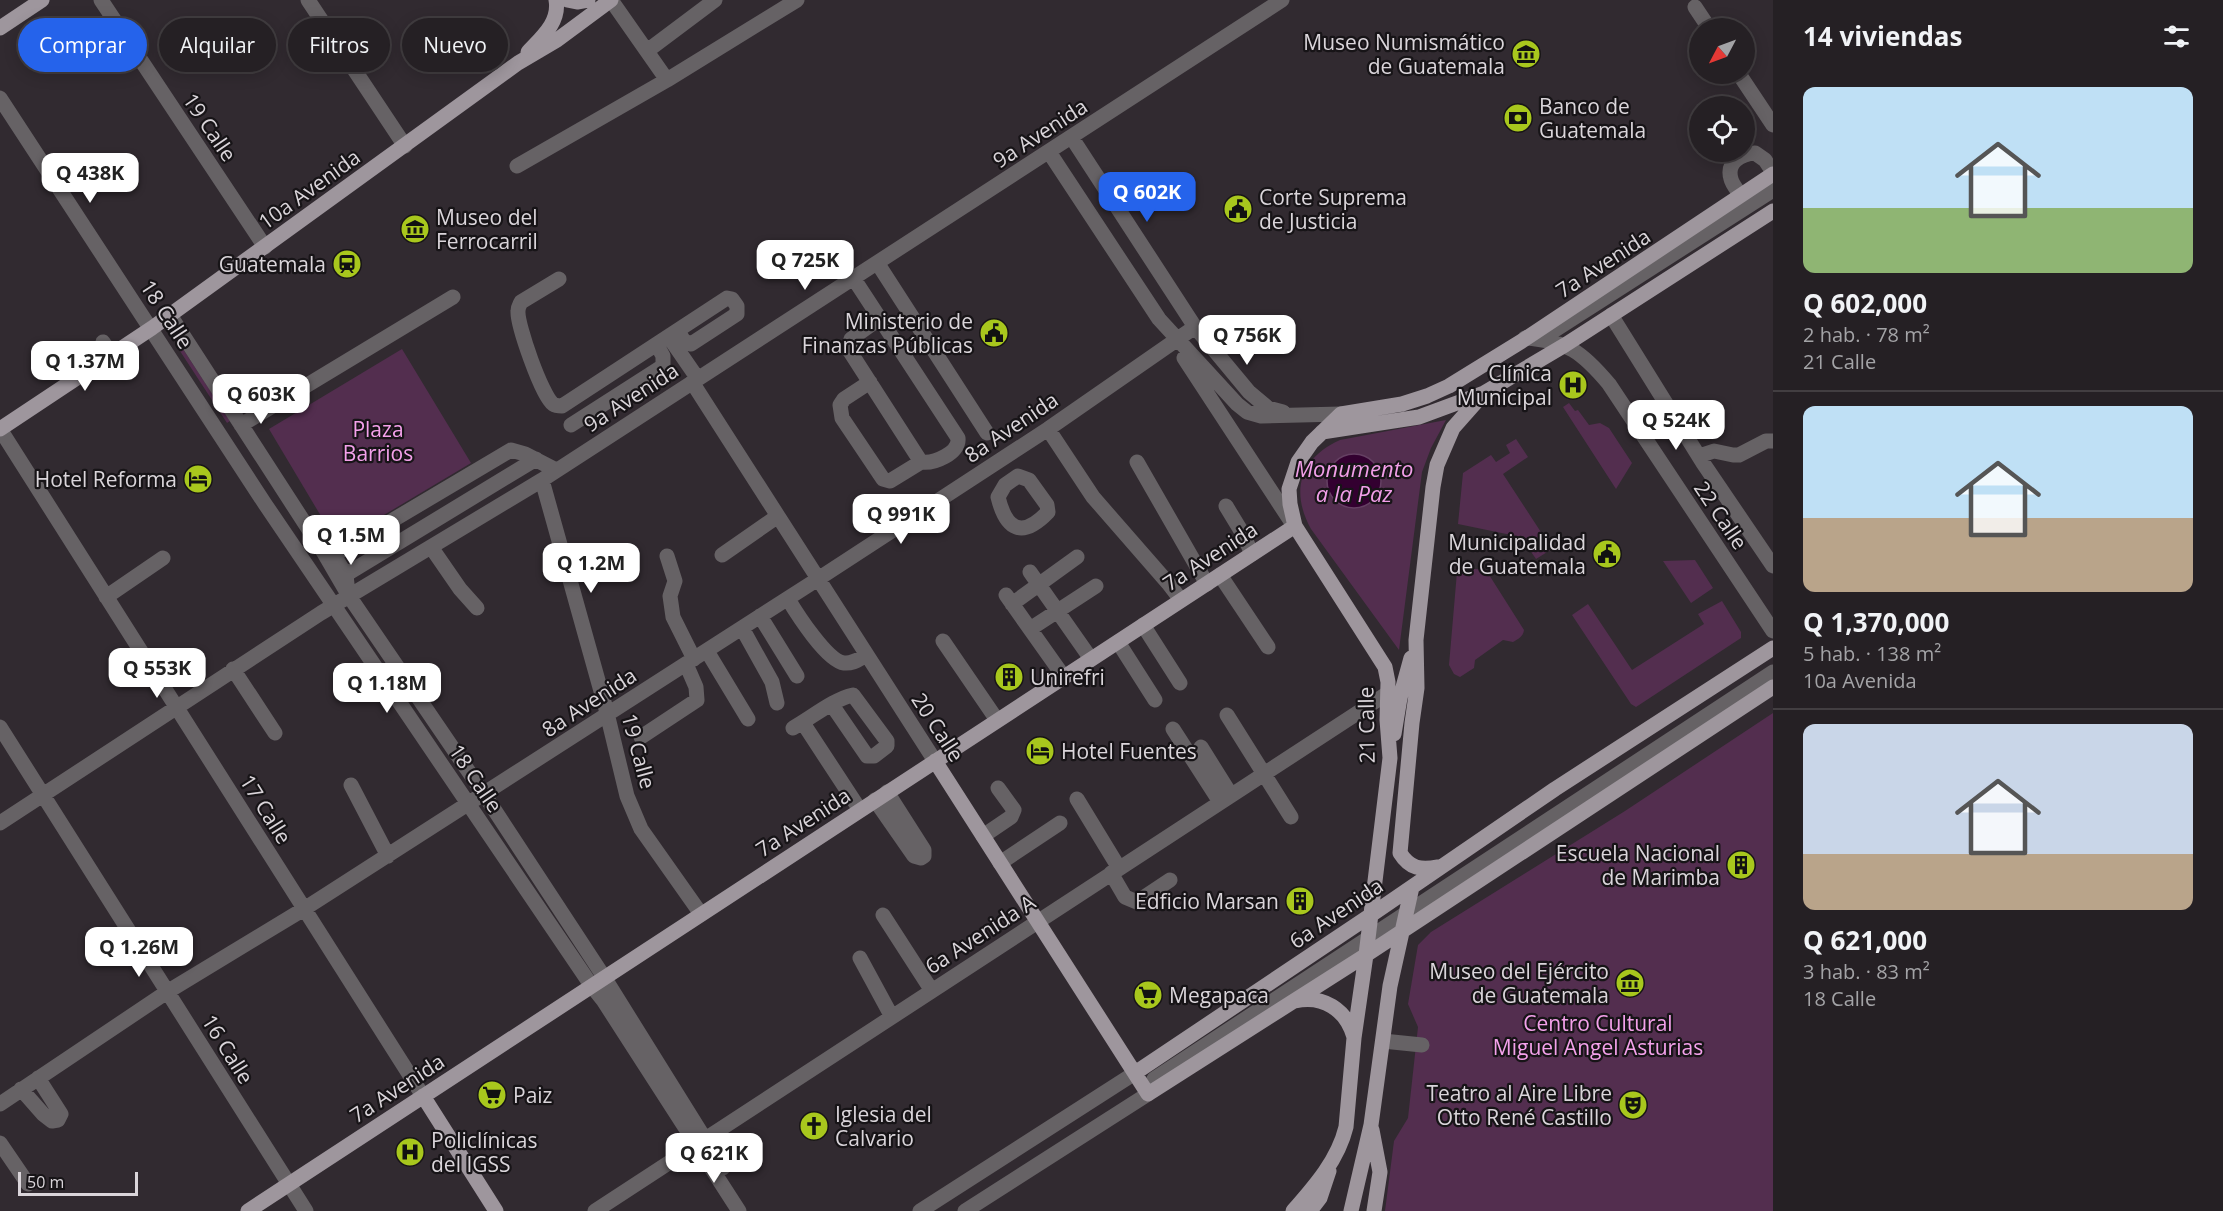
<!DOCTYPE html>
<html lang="es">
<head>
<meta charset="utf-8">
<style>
	body { margin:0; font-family:"Open Sans",sans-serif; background:#2d282c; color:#f1f3f6; height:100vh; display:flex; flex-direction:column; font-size:22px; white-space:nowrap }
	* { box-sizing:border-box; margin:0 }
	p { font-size:20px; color:#a3a3a6 }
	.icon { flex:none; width:33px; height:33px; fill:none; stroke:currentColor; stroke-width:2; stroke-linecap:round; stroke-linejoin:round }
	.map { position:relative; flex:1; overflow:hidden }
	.side { display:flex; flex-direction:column; background:#252024; width:450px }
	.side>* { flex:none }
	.hud { position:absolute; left:18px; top:18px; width:570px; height:54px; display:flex; gap:12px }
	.needle { width:39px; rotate:229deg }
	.buttons { position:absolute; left:1689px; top:18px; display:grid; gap:12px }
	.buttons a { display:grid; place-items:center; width:66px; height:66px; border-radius:50%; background:#252024; box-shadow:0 3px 15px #0003,0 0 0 2px #423e41; font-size:30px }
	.scale { position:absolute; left:18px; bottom:15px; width:120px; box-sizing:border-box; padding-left:6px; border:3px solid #dad5da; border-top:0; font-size:16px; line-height:21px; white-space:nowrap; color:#dad5da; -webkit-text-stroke:4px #171417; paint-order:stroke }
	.price { position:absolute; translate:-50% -51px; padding:0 14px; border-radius:12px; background:#fff; color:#222; font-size:20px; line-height:39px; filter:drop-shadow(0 2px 3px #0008) }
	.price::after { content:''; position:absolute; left:50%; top:36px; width:18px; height:14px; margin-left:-9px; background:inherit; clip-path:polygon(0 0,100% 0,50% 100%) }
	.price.selected { background:#2563eb; color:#fff }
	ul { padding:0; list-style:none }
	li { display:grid; align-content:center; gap:12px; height:318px; padding:0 30px }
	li+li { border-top:2px solid #423e41 }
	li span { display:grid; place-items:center; height:186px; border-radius:12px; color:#555 }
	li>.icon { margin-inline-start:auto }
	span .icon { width:108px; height:108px; fill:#fffc; stroke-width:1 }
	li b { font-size:26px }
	h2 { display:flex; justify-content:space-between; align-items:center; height:72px; padding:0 30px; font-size:26px }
	.tag { padding:0 21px; border-radius:27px; background:#252024; box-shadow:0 3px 15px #0003,0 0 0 2px #423e41; font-size:21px; line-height:54px }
	.tag.selected { background:#2563eb; color:#fff }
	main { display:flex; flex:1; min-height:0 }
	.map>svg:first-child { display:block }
	.green { fill:#532e4f }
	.water { fill:#330030; stroke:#654063; stroke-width:1.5 }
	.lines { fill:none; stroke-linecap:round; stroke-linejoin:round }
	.minor { stroke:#666265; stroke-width:15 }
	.major { stroke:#9e969d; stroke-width:15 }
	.labels { text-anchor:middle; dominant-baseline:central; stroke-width:4.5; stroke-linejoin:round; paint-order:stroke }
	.poi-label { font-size:21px; fill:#dad5da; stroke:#171417; text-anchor:end }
	.street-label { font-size:21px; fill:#dad5da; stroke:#171417 }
	.park-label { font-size:21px; fill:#f4a1eb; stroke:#171417 }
	.water-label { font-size:22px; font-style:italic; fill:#f19ee8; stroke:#171417 }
</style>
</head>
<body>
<main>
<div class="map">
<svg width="1773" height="1211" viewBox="0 0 1773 1211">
	<rect width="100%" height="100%" fill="#312a30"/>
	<path class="green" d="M181,346l49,75 -3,2 -49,-75z
		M402,349l69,114 -134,80 -68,-114z
		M1569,403l6,8 3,-1 11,15 11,-2 9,5 23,35 -16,26 -53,-82z
		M1446,420l-15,28 -9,24 -23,178 -88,-121c-21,-38 -11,-71 29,-89z
		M1516,439l12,18 -25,17 49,75 -16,10 -15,-22 -63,-13 5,-51 28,-18 5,7 14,-9 -4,-8z
		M1695,560l18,28 -22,15 -28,-42z
		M1464,568l22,2 38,60c-1,7 -6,9 -11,12l-10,-2 -28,20 -1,8 -14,9 -6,-3 -5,-9 8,-93z
		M1722,601l19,31v6l-105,69 -5,-3 -59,-89 16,-11 44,66 72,-46 -6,-10z
		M1773,713v498h-388l9,-70 14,-23 10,-91 -10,-23 10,-59 13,-13 194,-121z"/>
	<path class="water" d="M1327 481a27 27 0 1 1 54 0a27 27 0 1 1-54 0Z"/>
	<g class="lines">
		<path class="minor" d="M101,0l164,247
			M308,0l97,146
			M611,0l56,80
			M1695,7l14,21
			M647,51l68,-51
			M1739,74l34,51
			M0,98l265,406 326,481 12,15 136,211
			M1072,138l123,189 54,65 19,16 15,4
			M1049,152l110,167 78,85 10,8 14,4 80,-2
			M517,166l150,-86 130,-80
			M1741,196c-3,-5 -9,-12 -10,-17 -5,-17 10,-25 24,-26l10,7 8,12
			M878,264l109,169
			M559,279l-38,23c-2,4 -3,5 -3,9 -1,14 24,85 35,93 3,2 6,2 9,2l165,-108 5,1 5,7v8l-46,30 -7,-3 -6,-10
			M854,279l104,159c2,15 -24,26 -37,24l-72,-112 2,-11 28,-20
			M170,315l154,238 25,43 135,198 120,183 119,191
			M1611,315l92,148 70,103
			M669,337l29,42
			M1525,338c43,3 57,14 84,46l164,247
			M1541,339l232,-149
			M103,342l9,13
			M1184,358l110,168
			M692,382l243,379
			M870,382l-26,17 -4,6 2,13 41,61 7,2 31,-19
			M241,425l212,-128
			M571,425l92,-59v-10l-6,-11
			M0,429l423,667
			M1048,429l45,68 75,86 13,17
			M1699,456l15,-5 19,4h6l27,-14h7
			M1137,462l70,122
			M1018,476l11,4 18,25 1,7c-26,27 -42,18 -50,-15l7,-12z
			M542,480l64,229 21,87 14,33 60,85
			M1226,506l17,28 9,20
			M431,547l29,42 17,19
			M722,555l56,-39
			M667,556l8,25 -5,15 3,21 21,42
			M343,570l-9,-15 177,-105 14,4 31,16
			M1030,572l61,87
			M1220,575l48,72
			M347,584l-1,-9 4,-3 186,-113
			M1006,595l58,82
			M106,597l57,-39
			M788,599c9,15 39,62 56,64 9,1 15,-4 23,-8
			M1012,604l65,-47
			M760,616l37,60
			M1143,625l37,58
			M742,628l30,54 5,21
			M1030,629l66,-43
			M943,641l54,79
			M1118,642l37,58
			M707,651l41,68
			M233,669l42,64
			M1227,715l64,102
			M803,723l57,87
			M0,727l306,484
			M793,728c18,-10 41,-29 60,-33l34,46v5l-13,10h-7l-35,-51
			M1173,729l47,73
			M641,737l56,-37 -1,-13 -10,-23
			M1201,747l30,48
			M351,785l37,71
			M1077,799l42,69
			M875,800l39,56 7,2 3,-2v-6l-37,-58
			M0,823l321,-210 221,-133 740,-480
			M983,836l28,-19 3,-7 -16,-22
			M1000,863l60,-40
			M1111,873l14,24 12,5 33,-22
			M883,915l49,76
			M860,958l32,59
			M1383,1041l39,4
			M21,1089l22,25 9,7 6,-1 3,-6 -23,-36
			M0,1104l167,-112 137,-83 514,-330 230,-150 147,-102
			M0,1143l28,41
			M595,1211l793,-518
			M920,1211l215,-138
			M965,1211l183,-117 6,-15 619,-407"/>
		<path class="major" d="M567,0l10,2 11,-2
			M0,28l42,-28
			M528,52c14,-15 32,-30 28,-52
			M0,429l152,-101 366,-265 39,-23 54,-40
			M1322,432l97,-15 65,-24 81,-48 208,-134
			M1394,734l6,-36 11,-40
			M935,761l213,333 218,-139 407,-268
			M1438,867c-17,3 -28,2 -38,-14l12,-130 5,-35 -1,-48 17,-153 4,-22 16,-37 31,-35
			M1295,1001c28,-6 51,8 59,36
			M1135,1073l236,-158 184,-126 218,-141
			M423,1096l73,115
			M1372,1130l8,42 -6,39
			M248,1211l1047,-685
			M1293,1211c22,-25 45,-51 53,-84l8,-89 12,-83 24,-197 -3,-38 1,-38 -3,-15 -90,-141 -5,-22 -1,-15 9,-27 14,-20 29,-28 61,-10 25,-8 22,-10 73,-45 251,-167
			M1310,1211l10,-13 9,-27
			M1351,1211l20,-86 19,-139 22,-99"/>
	</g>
	<defs>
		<g id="museum-disc" transform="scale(1.5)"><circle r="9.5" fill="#a8c71d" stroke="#171417"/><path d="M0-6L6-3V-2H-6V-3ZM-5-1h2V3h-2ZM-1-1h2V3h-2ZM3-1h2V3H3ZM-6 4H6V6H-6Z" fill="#111"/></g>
		<g id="bank-disc" transform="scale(1.5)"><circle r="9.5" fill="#a8c71d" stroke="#171417"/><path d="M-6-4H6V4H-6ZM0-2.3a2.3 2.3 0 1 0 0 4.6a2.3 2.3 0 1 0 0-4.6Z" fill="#111"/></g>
		<g id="civic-disc" transform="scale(1.5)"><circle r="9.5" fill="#a8c71d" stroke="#171417"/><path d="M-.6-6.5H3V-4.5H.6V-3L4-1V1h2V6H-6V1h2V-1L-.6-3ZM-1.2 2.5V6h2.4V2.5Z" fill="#111"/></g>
		<g id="station-disc" transform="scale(1.5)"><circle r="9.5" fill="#a8c71d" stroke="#171417"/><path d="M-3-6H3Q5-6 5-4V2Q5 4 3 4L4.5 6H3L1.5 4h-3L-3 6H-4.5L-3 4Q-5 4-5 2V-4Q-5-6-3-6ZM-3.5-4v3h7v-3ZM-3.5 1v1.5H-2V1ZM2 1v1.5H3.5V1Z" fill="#111"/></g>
		<g id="hospital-disc" transform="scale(1.5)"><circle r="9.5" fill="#a8c71d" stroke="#171417"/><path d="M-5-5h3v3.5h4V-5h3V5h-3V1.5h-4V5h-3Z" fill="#111"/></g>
		<g id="hotel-disc" transform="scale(1.5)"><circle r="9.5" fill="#a8c71d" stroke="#171417"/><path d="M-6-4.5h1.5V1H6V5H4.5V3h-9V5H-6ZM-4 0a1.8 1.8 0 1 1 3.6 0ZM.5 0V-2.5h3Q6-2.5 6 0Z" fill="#111"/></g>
		<g id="building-disc" transform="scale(1.5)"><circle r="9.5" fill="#a8c71d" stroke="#171417"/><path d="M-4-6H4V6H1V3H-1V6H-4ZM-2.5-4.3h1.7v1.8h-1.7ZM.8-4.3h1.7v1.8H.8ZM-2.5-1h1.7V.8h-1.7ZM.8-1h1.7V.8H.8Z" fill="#111"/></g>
		<g id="supermarket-disc" transform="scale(1.5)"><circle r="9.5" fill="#a8c71d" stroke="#171417"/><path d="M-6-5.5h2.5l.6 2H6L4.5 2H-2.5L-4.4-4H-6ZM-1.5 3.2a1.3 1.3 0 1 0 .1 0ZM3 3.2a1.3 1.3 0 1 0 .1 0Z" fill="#111"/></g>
		<g id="theatre-disc" transform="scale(1.5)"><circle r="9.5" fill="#a8c71d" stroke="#171417"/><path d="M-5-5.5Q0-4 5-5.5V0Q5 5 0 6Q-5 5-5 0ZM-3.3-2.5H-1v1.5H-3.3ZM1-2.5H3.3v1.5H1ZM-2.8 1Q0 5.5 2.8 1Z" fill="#111"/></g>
		<g id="church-disc" transform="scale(1.5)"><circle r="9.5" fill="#a8c71d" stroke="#171417"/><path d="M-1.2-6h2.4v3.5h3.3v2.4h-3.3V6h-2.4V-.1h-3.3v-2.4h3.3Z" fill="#111"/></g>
	</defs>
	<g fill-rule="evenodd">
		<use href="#museum-disc" x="1526" y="54"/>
		<use href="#bank-disc" x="1518" y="118"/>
		<use href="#civic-disc" x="1238" y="209"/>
		<use href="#museum-disc" x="415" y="229"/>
		<use href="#station-disc" x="347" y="264"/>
		<use href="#civic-disc" x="994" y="333"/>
		<use href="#hospital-disc" x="1573" y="385"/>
		<use href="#hotel-disc" x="198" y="479"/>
		<use href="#civic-disc" x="1607" y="554"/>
		<use href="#building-disc" x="1009" y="677"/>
		<use href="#hotel-disc" x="1040" y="751"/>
		<use href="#building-disc" x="1741" y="865"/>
		<use href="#building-disc" x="1300" y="901"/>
		<use href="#museum-disc" x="1630" y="983"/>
		<use href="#supermarket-disc" x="1148" y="995"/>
		<use href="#supermarket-disc" x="492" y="1095"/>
		<use href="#theatre-disc" x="1633" y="1105"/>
		<use href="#church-disc" x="814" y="1126"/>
		<use href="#hospital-disc" x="410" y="1152"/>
	</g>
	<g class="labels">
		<g class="poi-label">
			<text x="1505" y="42">Museo Numismático<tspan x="1505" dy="24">de Guatemala</tspan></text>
			<text x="1539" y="106" text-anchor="start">Banco de<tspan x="1539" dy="24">Guatemala</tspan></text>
			<text x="1259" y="197" text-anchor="start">Corte Suprema<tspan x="1259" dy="24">de Justicia</tspan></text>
			<text x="436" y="217" text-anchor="start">Museo del<tspan x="436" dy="24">Ferrocarril</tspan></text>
			<text x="326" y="264">Guatemala</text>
			<text x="973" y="321">Ministerio de<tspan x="973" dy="24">Finanzas Públicas</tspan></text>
			<text x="1552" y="373">Clínica<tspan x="1552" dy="24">Municipal</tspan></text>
			<text x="177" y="479">Hotel Reforma</text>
			<text x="1586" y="542">Municipalidad<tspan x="1586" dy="24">de Guatemala</tspan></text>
			<text x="1030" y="677" text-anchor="start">Unirefri</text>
			<text x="1061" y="751" text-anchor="start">Hotel Fuentes</text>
			<text x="1720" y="853">Escuela Nacional<tspan x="1720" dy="24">de Marimba</tspan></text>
			<text x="1279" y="901">Edficio Marsan</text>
			<text x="1609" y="971">Museo del Ejército<tspan x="1609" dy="24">de Guatemala</tspan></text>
			<text x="1169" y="995" text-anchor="start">Megapaca</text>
			<text x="1612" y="1093">Teatro al Aire Libre<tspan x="1612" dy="24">Otto René Castillo</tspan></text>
			<text x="513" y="1095" text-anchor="start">Paiz</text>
			<text x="835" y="1114" text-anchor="start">Iglesia del<tspan x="835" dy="24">Calvario</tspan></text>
			<text x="431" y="1140" text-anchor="start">Policlínicas<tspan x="431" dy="24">del IGSS</tspan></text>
		</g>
		<g class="street-label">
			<text transform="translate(210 127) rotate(56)">19 Calle</text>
			<text transform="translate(1040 133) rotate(-33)">9a Avenida</text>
			<text transform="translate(309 189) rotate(-36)">10a Avenida</text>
			<text transform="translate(1603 263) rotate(-33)">7a Avenida</text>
			<text transform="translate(167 314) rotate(57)">18 Calle</text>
			<text transform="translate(631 397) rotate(-33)">9a Avenida</text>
			<text transform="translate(1011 427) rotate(-34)">8a Avenida</text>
			<text transform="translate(1721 515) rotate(56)">22 Calle</text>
			<text transform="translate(1210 556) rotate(-33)">7a Avenida</text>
			<text transform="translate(589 702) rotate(-33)">8a Avenida</text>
			<text transform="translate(1366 725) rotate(-91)">21 Calle</text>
			<text transform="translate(938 727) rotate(57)">20 Calle</text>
			<text transform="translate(639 751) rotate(75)">19 Calle</text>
			<text transform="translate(476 778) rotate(56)">18 Calle</text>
			<text transform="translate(266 809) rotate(58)">17 Calle</text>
			<text transform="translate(803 822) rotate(-33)">7a Avenida</text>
			<text transform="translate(1336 913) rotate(-34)">6a Avenida</text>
			<text transform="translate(980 934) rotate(-33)">6a Avenida A</text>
			<text transform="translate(228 1049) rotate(58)">16 Calle</text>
			<text transform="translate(397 1088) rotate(-33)">7a Avenida</text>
		</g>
		<g class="park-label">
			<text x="378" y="429">Plaza<tspan x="378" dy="24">Barrios</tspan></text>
			<text x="1598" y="1023">Centro Cultural<tspan x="1598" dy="24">Miguel Angel Asturias</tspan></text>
		</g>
		<g class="water-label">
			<text x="1354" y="468">Monumento<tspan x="1354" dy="25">a la Paz</tspan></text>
		</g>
	</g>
</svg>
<div class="buttons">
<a><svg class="needle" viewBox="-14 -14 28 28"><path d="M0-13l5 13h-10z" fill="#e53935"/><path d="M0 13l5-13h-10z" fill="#a3a3a6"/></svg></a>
<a><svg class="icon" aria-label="locate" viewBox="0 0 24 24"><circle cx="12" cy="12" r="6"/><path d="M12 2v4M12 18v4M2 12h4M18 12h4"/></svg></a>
</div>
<div class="scale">50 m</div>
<b class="price" style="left:90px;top:204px">Q 438K</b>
<b class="price selected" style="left:1147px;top:223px">Q 602K</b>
<b class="price" style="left:805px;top:291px">Q 725K</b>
<b class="price" style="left:1247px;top:366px">Q 756K</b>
<b class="price" style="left:85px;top:392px">Q 1.37M</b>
<b class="price" style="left:261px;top:425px">Q 603K</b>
<b class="price" style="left:1676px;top:451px">Q 524K</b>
<b class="price" style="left:901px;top:545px">Q 991K</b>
<b class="price" style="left:351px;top:566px">Q 1.5M</b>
<b class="price" style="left:591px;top:594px">Q 1.2M</b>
<b class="price" style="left:157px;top:699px">Q 553K</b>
<b class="price" style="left:387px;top:714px">Q 1.18M</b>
<b class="price" style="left:139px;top:978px">Q 1.26M</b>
<b class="price" style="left:714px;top:1184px">Q 621K</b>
<div class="hud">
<a class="tag selected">Comprar</a>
<a class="tag">Alquilar</a>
<a class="tag">Filtros</a>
<a class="tag">Nuevo</a>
</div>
</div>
<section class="side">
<h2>14 viviendas<svg class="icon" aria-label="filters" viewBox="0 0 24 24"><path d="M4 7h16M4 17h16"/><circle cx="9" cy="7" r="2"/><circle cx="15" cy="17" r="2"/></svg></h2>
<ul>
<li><span style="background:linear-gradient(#bfe0f5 65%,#8fb573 0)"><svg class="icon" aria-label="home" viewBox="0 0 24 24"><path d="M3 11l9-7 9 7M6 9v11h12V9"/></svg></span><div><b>Q 602,000</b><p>2 hab. · 78 m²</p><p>21 Calle</p></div></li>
<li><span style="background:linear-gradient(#bfe0f5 60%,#b9a48a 0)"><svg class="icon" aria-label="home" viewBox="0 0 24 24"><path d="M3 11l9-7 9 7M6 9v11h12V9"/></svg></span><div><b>Q 1,370,000</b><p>5 hab. · 138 m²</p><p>10a Avenida</p></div></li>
<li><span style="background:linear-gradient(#c9d6e8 70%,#b9a48a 0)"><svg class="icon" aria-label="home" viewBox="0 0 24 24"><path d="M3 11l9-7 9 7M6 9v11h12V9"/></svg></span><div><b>Q 621,000</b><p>3 hab. · 83 m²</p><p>18 Calle</p></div></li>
</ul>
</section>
</main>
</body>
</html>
